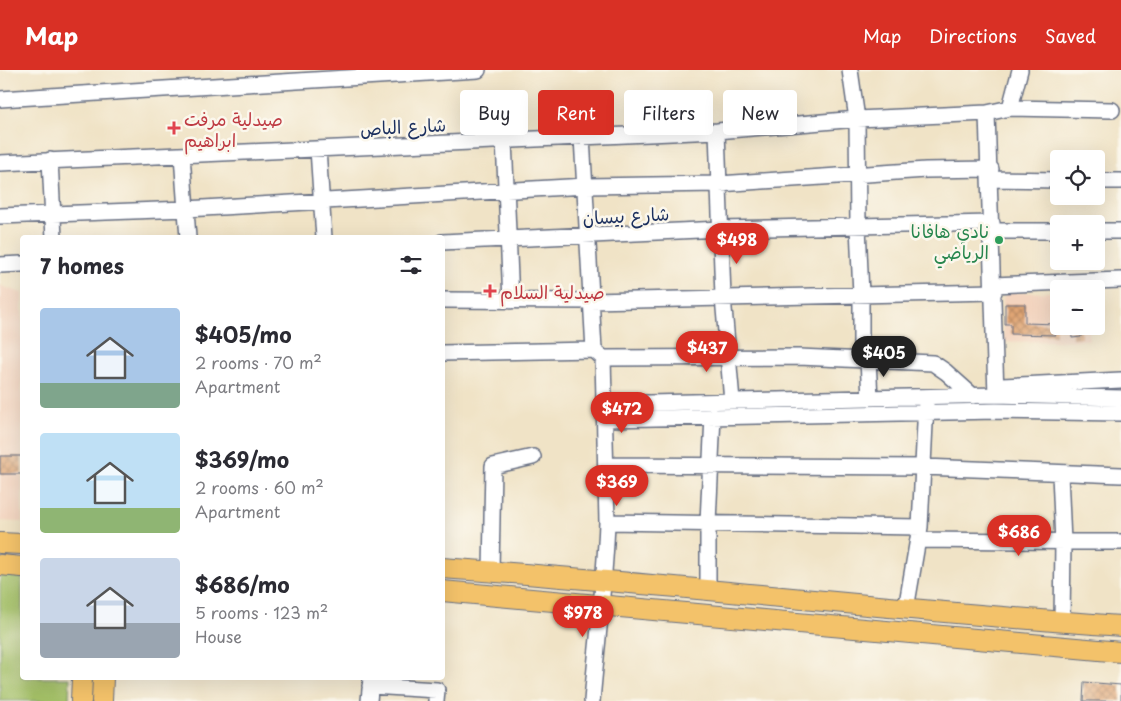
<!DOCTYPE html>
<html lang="en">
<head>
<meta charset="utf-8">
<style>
	body { margin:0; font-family:"Playpen Sans","Playpen Sans Arabic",sans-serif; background:#f7f7f7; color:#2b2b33; height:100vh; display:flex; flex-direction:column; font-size:19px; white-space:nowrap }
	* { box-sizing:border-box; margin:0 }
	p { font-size:16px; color:#7c7c81 }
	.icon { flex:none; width:28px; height:28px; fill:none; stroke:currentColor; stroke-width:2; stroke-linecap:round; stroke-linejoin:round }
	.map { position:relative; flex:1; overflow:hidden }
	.details { position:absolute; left:20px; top:165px; width:425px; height:445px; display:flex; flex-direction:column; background:#fff; border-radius:5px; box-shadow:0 5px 20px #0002 }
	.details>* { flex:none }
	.banner { position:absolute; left:460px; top:20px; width:475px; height:45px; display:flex; gap:10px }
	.buttons { position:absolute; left:1050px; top:80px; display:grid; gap:10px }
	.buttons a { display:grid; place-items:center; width:55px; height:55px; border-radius:5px; background:#fff; box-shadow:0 5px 20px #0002; font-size:25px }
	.price { position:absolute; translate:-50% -42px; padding:0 11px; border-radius:18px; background:#d93025; color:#fff; font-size:16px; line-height:32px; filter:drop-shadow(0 1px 2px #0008) }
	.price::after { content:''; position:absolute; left:50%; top:30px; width:15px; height:11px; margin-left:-8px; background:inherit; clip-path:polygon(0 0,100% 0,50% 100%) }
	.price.selected { background:#222; color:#fff }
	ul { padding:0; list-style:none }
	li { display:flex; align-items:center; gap:15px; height:125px; padding:0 20px }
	li span { display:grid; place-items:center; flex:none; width:140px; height:100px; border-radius:5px; color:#555 }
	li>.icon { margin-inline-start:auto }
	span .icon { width:60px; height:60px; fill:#fffc; stroke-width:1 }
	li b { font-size:21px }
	h2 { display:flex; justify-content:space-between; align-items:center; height:60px; padding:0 20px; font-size:21px }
	.chip { padding:0 18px; border-radius:5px; background:#fff; box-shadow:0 5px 20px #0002; font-size:18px; line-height:45px }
	.chip.selected { background:#d93025; color:#fff }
	header { display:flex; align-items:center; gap:30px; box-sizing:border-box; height:70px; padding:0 25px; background:#d93025; color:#fff }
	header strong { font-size:24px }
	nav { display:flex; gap:28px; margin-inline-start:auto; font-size:18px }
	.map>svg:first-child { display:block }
	.built { fill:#f3d4bf }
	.park { fill:#a3bf66; stroke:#5f7762 }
	.building { fill:url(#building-cross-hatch) }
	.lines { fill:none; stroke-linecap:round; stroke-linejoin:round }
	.minor-casing { stroke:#666e82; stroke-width:18 }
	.major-casing { stroke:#666e82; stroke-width:22 }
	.minor { stroke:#fff; stroke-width:15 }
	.major { stroke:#f3c26a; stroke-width:20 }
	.health-dot { fill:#e0444e; stroke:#fbf7ec; stroke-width:2 }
	.leisure-dot { fill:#2e9e5b; stroke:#fbf7ec; stroke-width:2 }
	.labels { text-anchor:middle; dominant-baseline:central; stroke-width:5; stroke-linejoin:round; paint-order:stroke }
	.health-label { font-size:18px; fill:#be3a42; stroke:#fbf7ec; text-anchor:start }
	.street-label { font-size:18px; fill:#1b2f5e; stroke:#fbf7ec }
	.leisure-label { font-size:18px; fill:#27864d; stroke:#fbf7ec; text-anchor:end }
</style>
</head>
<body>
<header>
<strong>Map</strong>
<nav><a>Map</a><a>Directions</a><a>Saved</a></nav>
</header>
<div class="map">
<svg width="1121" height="631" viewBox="0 0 1121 631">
	<defs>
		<pattern id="building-cross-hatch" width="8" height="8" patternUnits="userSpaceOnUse" patternTransform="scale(1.25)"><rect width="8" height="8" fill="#e0a574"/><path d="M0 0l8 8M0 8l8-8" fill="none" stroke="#b58762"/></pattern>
	</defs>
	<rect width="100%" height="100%" fill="#fbf7ec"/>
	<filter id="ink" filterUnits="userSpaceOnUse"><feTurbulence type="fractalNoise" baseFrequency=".02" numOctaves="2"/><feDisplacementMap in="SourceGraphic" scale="10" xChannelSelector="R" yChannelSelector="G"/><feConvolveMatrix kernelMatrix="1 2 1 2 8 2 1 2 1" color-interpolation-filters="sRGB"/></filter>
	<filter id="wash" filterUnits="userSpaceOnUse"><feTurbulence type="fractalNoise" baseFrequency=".0096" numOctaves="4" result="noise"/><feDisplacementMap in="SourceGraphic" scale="20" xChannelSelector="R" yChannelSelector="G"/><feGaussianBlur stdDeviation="1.12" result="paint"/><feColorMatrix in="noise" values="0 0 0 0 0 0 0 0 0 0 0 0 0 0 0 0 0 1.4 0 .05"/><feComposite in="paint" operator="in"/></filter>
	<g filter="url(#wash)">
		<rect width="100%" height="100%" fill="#f0e3c6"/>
		<path class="built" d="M0,213l1,3 21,7v229l-22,-1z
			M1059,222v34h30v14l-85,2 -1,-44 4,-5z"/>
		<path class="park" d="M0,501l22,4v103h48l-1,23h-69z"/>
		<g id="blocks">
			<path class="building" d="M1005,234h20v19l31,1v11l-45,-1v-10h-6z
				M1071,256h10v11l-9,1z
				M0,386h22v18h-22z
				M1084,612l37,3v16h-38z"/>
		</g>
	</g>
	<g filter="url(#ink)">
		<use href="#blocks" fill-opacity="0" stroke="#666e82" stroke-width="1"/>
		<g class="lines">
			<g class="minor-casing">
				<path id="minor" d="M850,0l7,49 1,107 3,69v65
					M0,29l478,-29
					M1010,38l102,2
					M987,43l9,282
					M717,61l6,166 9,104
					M582,67l12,213
					M504,70l7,161
					M318,79l6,89
					M182,85l6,83
					M50,90l4,78
					M0,93l717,-32 140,-12 130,-6 23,-5 10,-38
					M991,109l68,1
					M1096,111h25
					M0,146l186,-7 400,-23 133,-2 207,-14 65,-1
					M992,161h67
					M1096,161h25
					M442,172l279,-13 271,-6
					M0,195l22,-1
					M993,215l128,-5
					M442,230l149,1 403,-9
					M442,283l152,-3 9,8 196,-1 134,6 13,9 27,24
					M603,288l4,164
					M868,290l2,38
					M1002,316l119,-6
					M605,334l391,-9 125,3
					M606,349l390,-8 125,2
					M607,395l317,2 197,8
					M1060,404l3,68 -1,80
					M918,470l203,2
					M491,501l2,-105 40,-9
					M708,521v-69l5,-106
					M906,539l14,-82 6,-124
					M370,616l67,4 -1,11
					M369,631l2,-23
					M592,631c5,-60 13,-119 15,-179l313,5"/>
			</g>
			<g class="major-casing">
				<path id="major" d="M0,473l22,1
					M0,495l22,2
					M442,498c227,15 452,43 679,58
					M442,521l679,61
					M81,631l1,-23
					M102,631l1,-23"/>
			</g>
			<use href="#minor" class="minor"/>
			<use href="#major" class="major"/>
		</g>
	</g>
	<g class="health-dot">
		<path d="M171.5 50.5h5v5h5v5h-5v5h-5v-5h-5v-5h5z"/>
		<path d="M487.5 213.5h5v5h5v5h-5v5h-5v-5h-5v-5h5z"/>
	</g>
	<circle class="leisure-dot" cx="999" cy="170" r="5"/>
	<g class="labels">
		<g class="health-label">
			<text x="184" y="48">صيدلية مرفت<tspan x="184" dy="21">ابراهيم</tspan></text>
			<text x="500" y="221">صيدلية السلام</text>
		</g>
		<g class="street-label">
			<text transform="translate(403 56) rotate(-3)">شارع الباص</text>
			<text transform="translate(626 145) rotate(-3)">شارع بيسان</text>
		</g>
		<g class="leisure-label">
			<text x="989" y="160">نادي هافانا<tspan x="989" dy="21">الرياضي</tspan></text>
		</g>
	</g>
</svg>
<div class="buttons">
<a><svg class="icon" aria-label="locate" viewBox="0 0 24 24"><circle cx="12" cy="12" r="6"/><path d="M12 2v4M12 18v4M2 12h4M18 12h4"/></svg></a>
<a>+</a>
<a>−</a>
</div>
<b class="price" style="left:737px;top:195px">$498</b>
<b class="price" style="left:707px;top:303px">$437</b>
<b class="price selected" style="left:884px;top:308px">$405</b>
<b class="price" style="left:622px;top:364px">$472</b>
<b class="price" style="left:617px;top:437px">$369</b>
<b class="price" style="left:1019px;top:487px">$686</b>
<b class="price" style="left:583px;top:568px">$978</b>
<div class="banner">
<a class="chip">Buy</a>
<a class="chip selected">Rent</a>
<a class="chip">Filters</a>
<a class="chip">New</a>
</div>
<section class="details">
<h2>7 homes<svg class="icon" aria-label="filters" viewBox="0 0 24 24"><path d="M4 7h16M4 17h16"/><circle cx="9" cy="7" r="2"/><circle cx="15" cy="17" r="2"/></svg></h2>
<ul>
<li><span style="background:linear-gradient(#a9c7e8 75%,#7fa58c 0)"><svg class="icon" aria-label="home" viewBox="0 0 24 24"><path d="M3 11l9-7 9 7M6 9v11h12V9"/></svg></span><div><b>$405/mo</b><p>2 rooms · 70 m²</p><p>Apartment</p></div></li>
<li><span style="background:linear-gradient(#bfe0f5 75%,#8fb573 0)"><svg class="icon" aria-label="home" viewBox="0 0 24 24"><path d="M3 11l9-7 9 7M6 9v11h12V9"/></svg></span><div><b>$369/mo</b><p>2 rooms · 60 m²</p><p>Apartment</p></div></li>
<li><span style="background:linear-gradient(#c9d6e8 65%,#9aa5b1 0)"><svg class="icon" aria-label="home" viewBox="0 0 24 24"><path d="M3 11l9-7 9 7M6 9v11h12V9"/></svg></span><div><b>$686/mo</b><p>5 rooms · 123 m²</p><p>House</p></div></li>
</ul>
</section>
</div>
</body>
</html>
